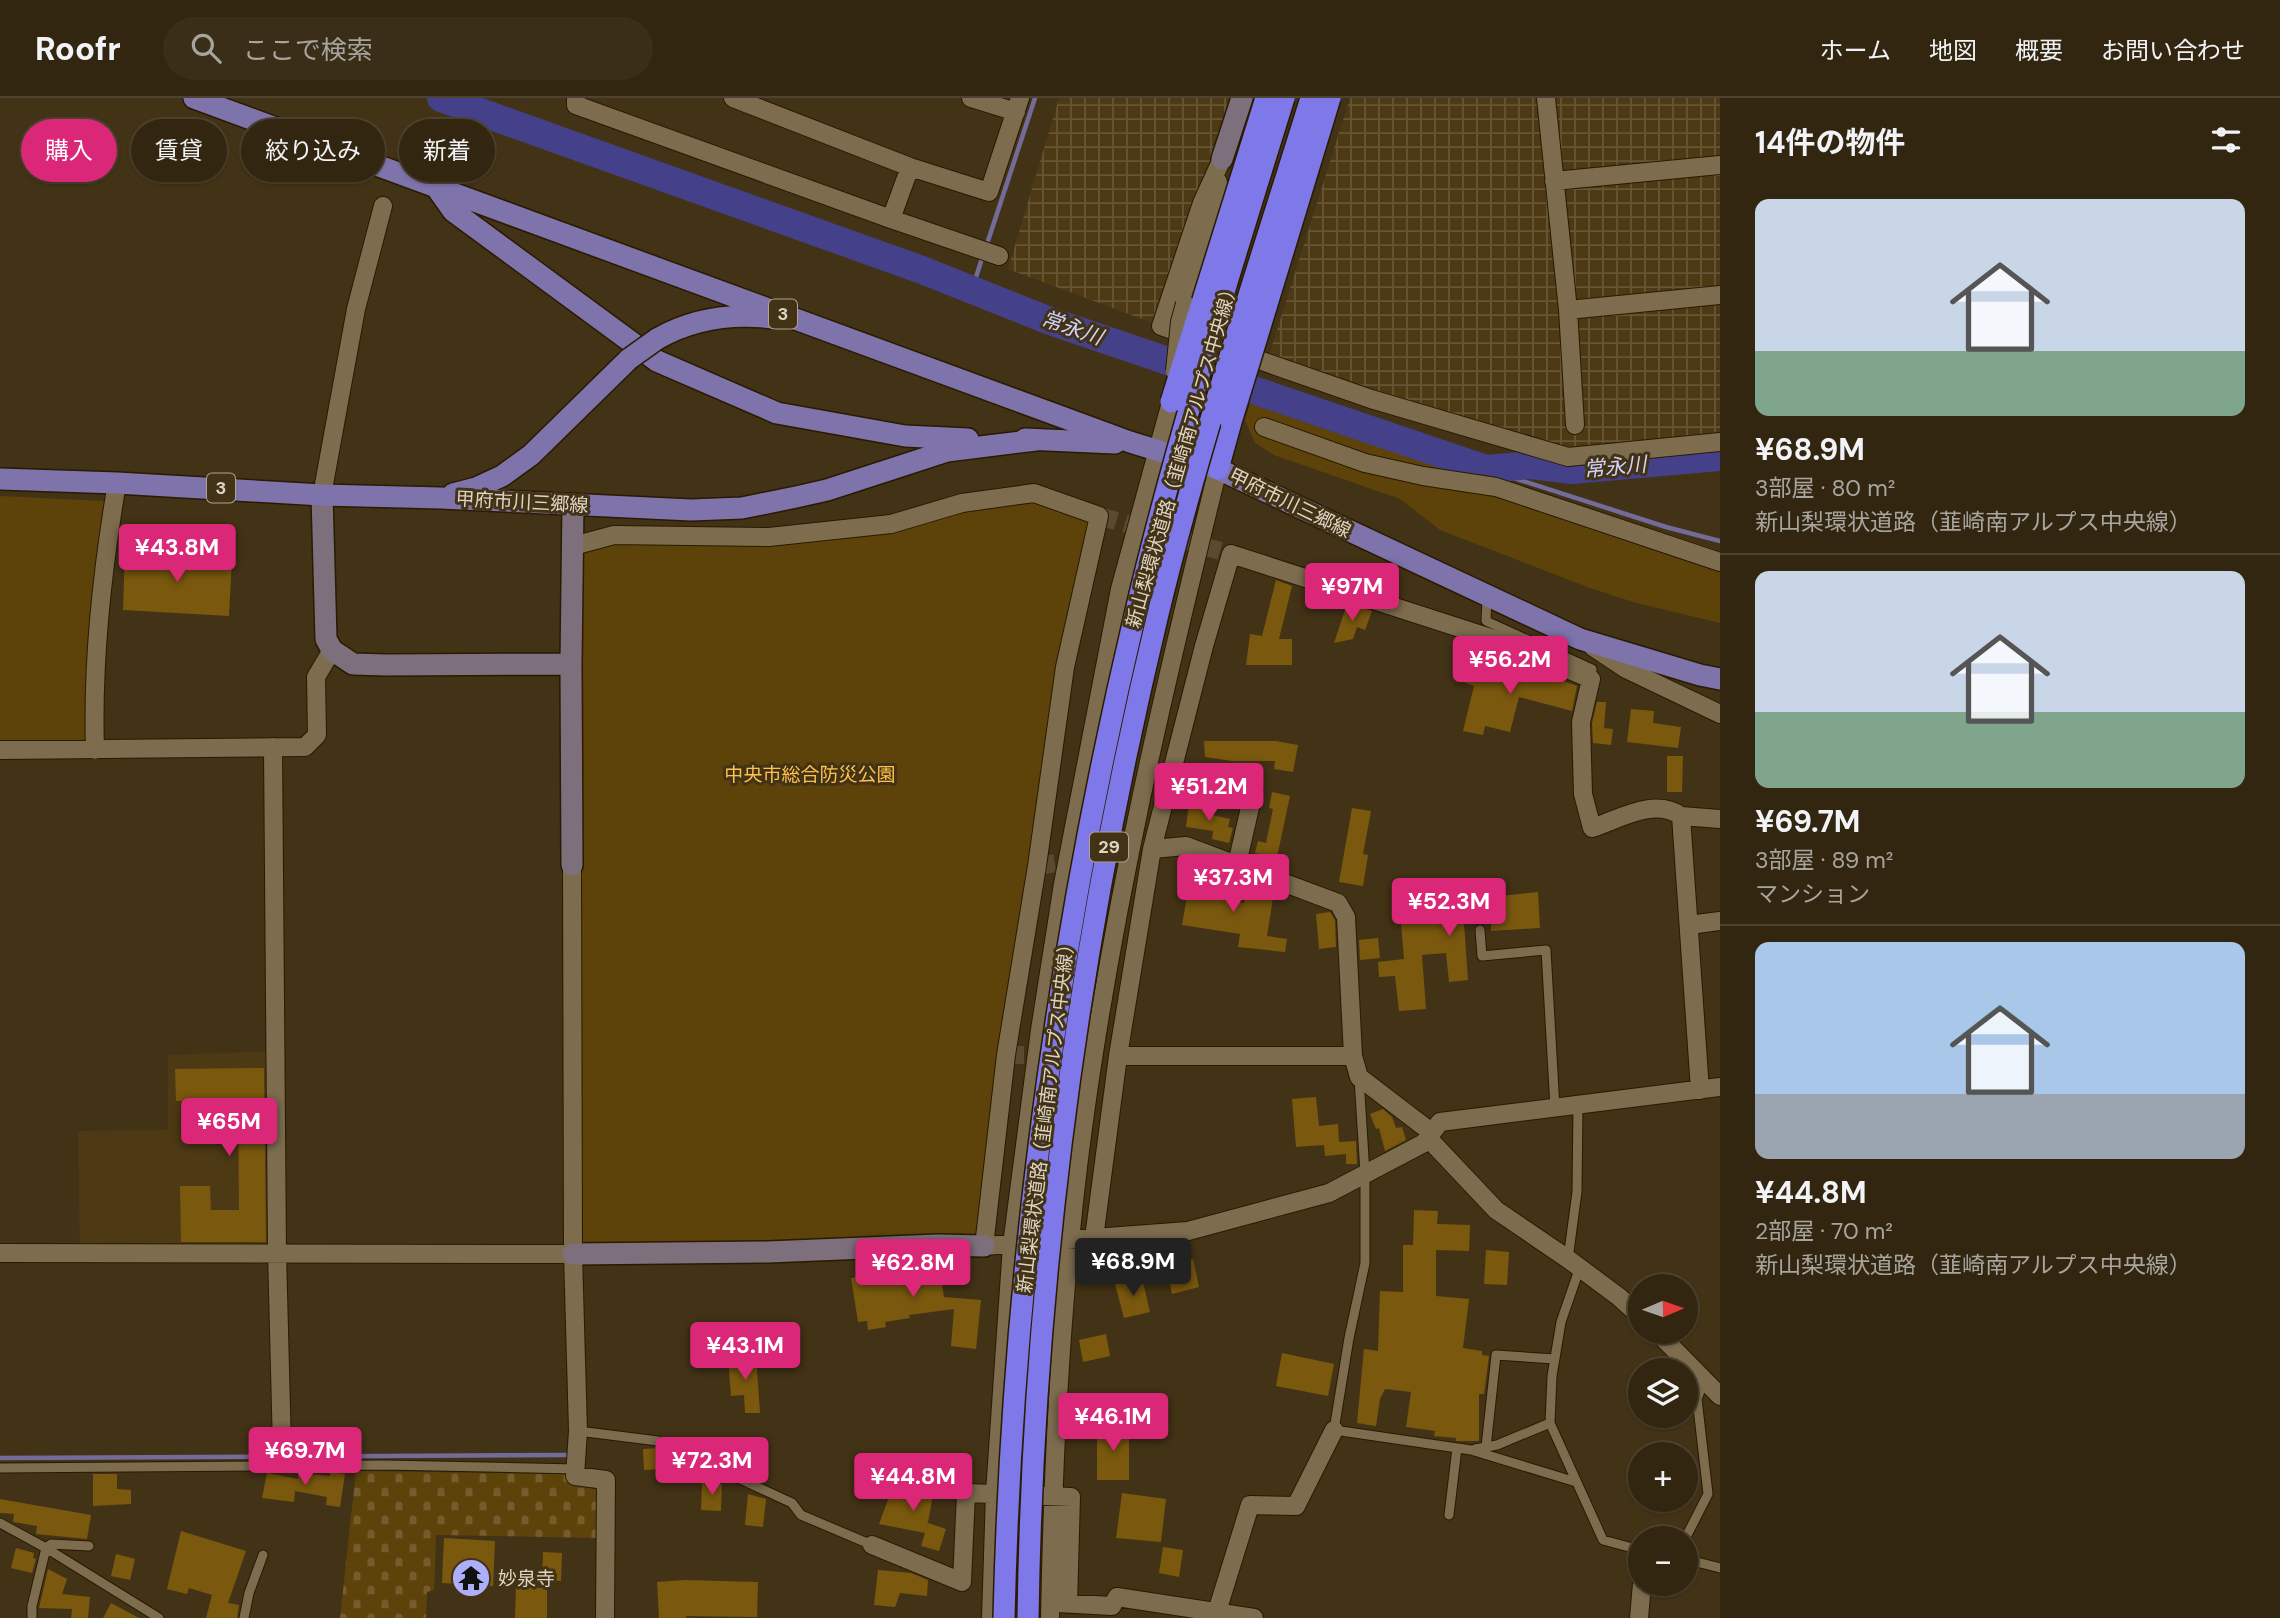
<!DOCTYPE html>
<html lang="ja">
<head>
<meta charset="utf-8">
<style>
	body { margin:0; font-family:"DM Sans","Noto Sans JP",sans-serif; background:#3a2e19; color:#f1f3f6; height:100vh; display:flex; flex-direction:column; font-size:26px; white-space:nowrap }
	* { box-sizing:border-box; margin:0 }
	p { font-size:23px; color:#a8a59f }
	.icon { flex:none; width:38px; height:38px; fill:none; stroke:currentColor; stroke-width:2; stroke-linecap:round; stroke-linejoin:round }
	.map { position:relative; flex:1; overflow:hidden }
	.details { display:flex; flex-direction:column; background:#322610; width:560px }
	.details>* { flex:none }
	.hud { position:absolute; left:21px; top:21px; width:665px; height:63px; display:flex; gap:14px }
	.needle { width:46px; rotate:88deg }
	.fabs { position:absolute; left:1628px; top:1176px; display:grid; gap:14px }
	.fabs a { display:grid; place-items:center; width:70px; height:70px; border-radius:50%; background:#322610; box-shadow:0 2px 5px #0004,0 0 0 2px #4d4330; font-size:35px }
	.price { position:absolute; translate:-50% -60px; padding:0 16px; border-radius:7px; background:#db2777; color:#fff; font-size:23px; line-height:46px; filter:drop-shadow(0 2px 4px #0008) }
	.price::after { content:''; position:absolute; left:50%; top:42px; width:21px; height:16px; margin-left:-10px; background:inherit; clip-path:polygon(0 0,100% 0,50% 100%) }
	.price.selected { background:#222; color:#fff }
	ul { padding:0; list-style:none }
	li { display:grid; align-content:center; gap:14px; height:371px; padding:0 35px }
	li+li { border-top:2px solid #4d4330 }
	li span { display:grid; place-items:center; height:217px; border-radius:14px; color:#555 }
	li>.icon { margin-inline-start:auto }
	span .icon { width:126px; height:126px; fill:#fffc; stroke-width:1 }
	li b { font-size:30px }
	h2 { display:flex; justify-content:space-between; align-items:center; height:84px; padding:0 35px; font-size:30px }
	.chip { padding:0 24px; border-radius:32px; background:#322610; box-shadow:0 2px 5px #0004,0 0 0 2px #4d4330; font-size:24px; line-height:63px }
	.chip.selected { background:#db2777; color:#fff }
	header { display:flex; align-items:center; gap:42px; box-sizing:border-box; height:98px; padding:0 35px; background:#322610; border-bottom:2px solid #4d4330 }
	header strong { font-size:33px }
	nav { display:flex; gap:38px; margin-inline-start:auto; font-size:24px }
	.search { width:490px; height:63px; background:#3a2e19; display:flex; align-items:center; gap:18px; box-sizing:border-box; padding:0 24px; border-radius:38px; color:#a8a59f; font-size:26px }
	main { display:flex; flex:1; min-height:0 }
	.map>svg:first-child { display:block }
	.built { fill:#4d3a15 }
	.industrial { fill:url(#industrial-grid) }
	.cemetery { fill:url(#cemetery-stones) }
	.park { fill:#5d420a }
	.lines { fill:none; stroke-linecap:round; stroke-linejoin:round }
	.stream { stroke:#736c9b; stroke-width:4.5 }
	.river { stroke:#45408a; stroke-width:28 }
	.building { fill:#7a580e }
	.street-tunnel { stroke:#5a4b30; stroke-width:18; stroke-dasharray:18 9; stroke-linecap:butt }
	.lane-casing { stroke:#291a00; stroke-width:11 }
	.street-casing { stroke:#291a00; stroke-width:20 }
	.secondary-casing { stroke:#291a00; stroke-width:24 }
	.primary-casing { stroke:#291a00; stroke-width:24 }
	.highway-casing { stroke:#291a00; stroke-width:24 }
	.lane { stroke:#7d6c4e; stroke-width:9 }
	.street { stroke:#7d6c4e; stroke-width:18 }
	.secondary { stroke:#7d707c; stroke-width:21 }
	.primary { stroke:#7e73ab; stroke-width:21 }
	.highway { stroke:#7e78e9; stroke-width:21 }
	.street-bridge-casing { stroke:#291a00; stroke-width:20; stroke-linecap:butt }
	.primary-bridge-casing { stroke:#291a00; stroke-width:24; stroke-linecap:butt }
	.highway-bridge-casing { stroke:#291a00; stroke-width:24; stroke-linecap:butt }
	.street-bridge { stroke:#7d6c4e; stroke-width:18 }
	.primary-bridge { stroke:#7e73ab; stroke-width:21 }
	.highway-bridge { stroke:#7e78e9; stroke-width:21 }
	.labels { text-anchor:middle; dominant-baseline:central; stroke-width:6; stroke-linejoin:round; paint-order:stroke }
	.shield { fill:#433316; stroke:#b0a490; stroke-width:2 }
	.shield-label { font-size:18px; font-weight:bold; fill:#ded4c4 }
	.street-label { font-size:19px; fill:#ded4c4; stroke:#433316 }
	.park-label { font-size:19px; fill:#fec149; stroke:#433316 }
	.poi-label { font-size:19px; fill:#ded4c4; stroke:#433316; text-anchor:start }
	.water-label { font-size:21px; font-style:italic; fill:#d1d3fe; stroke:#433316 }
</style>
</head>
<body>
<header>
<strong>Roofr</strong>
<div class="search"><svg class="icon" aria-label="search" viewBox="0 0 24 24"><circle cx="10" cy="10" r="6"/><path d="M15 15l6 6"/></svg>ここで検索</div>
<nav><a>ホーム</a><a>地図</a><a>概要</a><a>お問い合わせ</a></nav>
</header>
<main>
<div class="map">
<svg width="1720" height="1520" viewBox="0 0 1720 1520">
	<defs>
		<pattern id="industrial-grid" width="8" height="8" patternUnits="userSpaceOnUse" patternTransform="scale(1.75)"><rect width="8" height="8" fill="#4d3a15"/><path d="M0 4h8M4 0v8" fill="none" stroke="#665635"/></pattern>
		<pattern id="cemetery-stones" width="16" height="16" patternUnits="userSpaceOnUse" patternTransform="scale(1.75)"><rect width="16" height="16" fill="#5d420a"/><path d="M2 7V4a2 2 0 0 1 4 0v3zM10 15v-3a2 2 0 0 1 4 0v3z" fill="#745c2c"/></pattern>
	</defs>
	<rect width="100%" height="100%" fill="#433316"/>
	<path class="built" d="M275,953l2,201 -197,3 -2,-124 90,-1v-75z"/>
	<path class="industrial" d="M1059,0h183l-81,228 -153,-57z
		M1350,0h370v340l-149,12 -305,-85z"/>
	<path class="cemetery" d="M356,1373l213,3 1,9 29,7 -1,48 -162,-3 -2,55 -7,2 -1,26h-86z"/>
	<path class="park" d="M1252,300l468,153v72l-87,-21 -46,-15 -147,-57 -40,-31 -126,-44 -19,-12 -10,-23z
		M1034,395l65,23 -34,151 -81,579 -411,8v-708l41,-11 155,2z
		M0,398l104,5 3,43 -18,201 -89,1z"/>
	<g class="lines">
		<path class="stream" d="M986,149l49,-149
			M972,192l11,-35
			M1486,371l180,58 54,14
			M0,1360l566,-3"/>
		<path class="river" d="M441,0l481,172 128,51 436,148 45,-4 41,5 148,-13"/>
	</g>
	<path class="building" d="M84,45l22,4 -5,24 -21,-4z
		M125,455l107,5 -3,58 -106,-6z
		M1276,482l16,6 -13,53h13v26h-46l4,-31 12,2z
		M1347,506l25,7 -7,19 -8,-3 -4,12 -19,4z
		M1498,566l34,11 2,-5 43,16 -5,25 -53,-14 -9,35 -25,-6 -2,9 -20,-4 11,-45 -16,-6 4,-12 22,7 2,-8 10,4z
		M1597,604h9l-2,26 9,1 -2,16 -18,-2 -1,-20z
		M1631,611l23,2 -1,12 28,4 -3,21 -51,-6z
		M1204,643h72l22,4 -5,27 -19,-3 1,-8h-43l-27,-4z
		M1667,658h16l-1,36h-15z
		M1272,694l18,4 -13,61 -22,-4 3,-12 8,2 7,-34 -4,-1z
		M1189,706l20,3 -1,7 22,5 -2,8 5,1 -4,15 -17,-4 1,-8 -27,-4z
		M1352,710l19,3 -8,43 5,1 -5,31 -24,-4z
		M1191,775l18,3 -2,9 13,2 -3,11 27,5 4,-22 26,10 -7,45 20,3 -2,13 -47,-5 2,-13 -58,-9z
		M1538,794l2,36 -49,3v-10l-27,2 4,57 -19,2 -3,-29 -24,2 4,54 -27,2 -4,-35 -16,1 -1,-15 26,-3 -5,-61 24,-1v8l67,-5v-3z
		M1330,814l5,8 1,27 -17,2 -3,-35z
		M1378,840l2,20 -20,2 -1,-20z
		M264,970l2,174h-85l-1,-56h30l1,24h28l-1,-110 -62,1 -1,-32z
		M1316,999l3,29 19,-2 1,18 17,-1 1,23h-11v-10l-21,2 -1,-11 -28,2 -4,-48z
		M1383,1011l9,8 4,11 6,-1 4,13 -21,11 -6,-23 -3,1 -6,-15z
		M1414,1112l24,1 -1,13 33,1 -1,26 -33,-1v46l33,3 -6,49 19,3v4l7,1 -5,38h-5v47h-23v-3l-22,-2 1,-5 -29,-4 5,-35 -26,-3 -5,10 -4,27 -19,-3 7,-74 14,2 2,-60 23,1v-47h10z
		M1486,1152l23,2 -2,33 -23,-1z
		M938,1160l6,39 37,3 -5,49 -25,-3 3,-37 -45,6 1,3 -25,4 1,5 -18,3 -1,-9 -9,1 -7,-44 32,-5 -3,-12 20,-1v3z
		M1193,1161l6,28 -27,7 -6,-29z
		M1142,1180l8,34 -26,6 -9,-34z
		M1106,1236l4,22 -27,6 -4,-22z
		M1282,1255l52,11 -6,32 -52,-10z
		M756,1258l4,57h-15l-1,-18 -13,1 -3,-38z
		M1076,1304l24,3 -2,20 -25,-3z
		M1097,1329h32v53h-32z
		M657,1350l8,4 1,17 -22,1 -1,-21z
		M330,1374l15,2 -5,33 -14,-2 1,-8 -32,-6 -1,11 -32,-4 5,-25 31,6 1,-6 31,3z
		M93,1376h24v15l14,1v14l-38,2z
		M702,1385l20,1 -1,27 -20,-1z
		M926,1385l9,2 -8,42 1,-4 18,6 -7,22 -18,-5 4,-13 -46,-9 14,-38z
		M1122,1395l44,6 -5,43 -45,-4z
		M748,1396l18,5 -3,28 -18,-2z
		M0,1401l91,16 -4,24 -51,-5 1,-8 -24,-4 1,-8 -14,-1z
		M181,1433l65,20 -18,52 11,2 -2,13h-31l6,-23 -23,-7 -2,6 -20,-5z
		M444,1440l51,3 -2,45 -51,-3z
		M1163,1449l20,3 -4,27 -20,-4z
		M16,1450l18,5 -1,5 3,1 -4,14 -21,-5z
		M543,1454l19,1 -1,28 -19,-1z
		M116,1456l19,5 -5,21 -19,-4z
		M48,1471l19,10 -5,15 28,3 -2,21h-17l1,-9 -33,-1z
		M878,1472l33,3 17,7 -1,16 -27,-3 -5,14 -21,-2z
		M685,1482l73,2 -1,35 -71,-1v2h-27l-2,-36z
		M516,1489l31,1v30h-32z
		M111,1505l28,15h-36z"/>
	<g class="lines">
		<path class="street-tunnel" d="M1099,418l132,38
			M1037,768l115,-17
			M1006,957h45"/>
		<g class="lane-casing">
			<path id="lane" d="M1487,499l-1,24 106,48 -1,10
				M1480,832l2,26 64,-6 9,158
				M1359,980l6,96v89l-16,75 -15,92 137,20 105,32
				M1568,1161l9,-67 1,-87
				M1550,1325l53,117 37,10
				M578,1333l80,10 134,62 9,12 71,30
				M1486,1349l10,-92 59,4
				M1475,1351l22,-4 53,-22 2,-47 9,-54 19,-55
				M0,1370l385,-3 191,4
				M1449,1417l8,-67
				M0,1425l46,25 113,70
				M1685,1441l23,-45 -11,-95 7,-18
				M1685,1461l35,9
				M32,1520v-12l14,-58 5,-4 38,2
				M244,1520l5,-25 14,-38"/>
		</g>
		<g class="street-casing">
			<path id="street" d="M576,0v7l315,114 19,-52
				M733,0l177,69 79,25 31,-94
				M971,0l45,14
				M1546,0l22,212 7,115
				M1222,61l-20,44 -41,123 210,73 197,58 152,-15
				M1554,83l166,-16
				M891,121l108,37
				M1185,206l28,-85 5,-37
				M1568,212l152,-15
				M1264,329l101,36 58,13 73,11 224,75
				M322,397l34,-186 27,-103
				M573,448l41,-11 155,2 122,-13 71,-21 72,-10 65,23 -34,151 -28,199 -31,189 -22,191 110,-8
				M1593,549l33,22 94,45
				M273,649l4,505 5,195
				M0,652l305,-3 12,-12 -1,-58 16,-27
				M95,652c-3,-90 7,-179 22,-267
				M1681,718l39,3
				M1152,751l-34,207 -24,182 94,-7 141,-38 95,-50 16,-21 280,-35
				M1237,766l17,-74
				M572,767l1,389 5,177 -3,45 31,4 -1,138
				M1689,827l31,-4
				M1118,958h235
				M1431,1034l-72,-55 -6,-21 -7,-139 -8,-14 -152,-57 -34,3 52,-203 27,-92 269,87 91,38 -10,43 2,72 9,34c28,-9 62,-31 89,-12l19,274
				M1428,1040l68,72 72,49 51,38 21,19
				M0,1155l573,1
				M1657,1234l63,64
				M872,1447l90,37 4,-89 105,4 -3,107
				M1058,1505l54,3 5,-9 137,21
				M991,1520l4,-125 17,-248 28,-215 23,-146 57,-295 51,-187
				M1050,1520c3,-164 11,-328 33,-490 30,-223 81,-441 135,-659
				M1215,1520l35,-113 46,1 38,-76
				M1639,1520l3,-34"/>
		</g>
		<g class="secondary-casing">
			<path id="secondary" d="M1222,61l20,-61
				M322,397l4,144 6,11 21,14 33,1 185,-1
				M572,767l-1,-201 2,-160
				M573,1156l195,-2 170,-7 46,1"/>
		</g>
		<g class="primary-casing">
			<path id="primary" d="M194,0l936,344 88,27 362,170 120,36 20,4
				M436,89l17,24 204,150 120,52 128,23 63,3
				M657,241c35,-20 75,-26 116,-21
				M1025,341l90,4
				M0,381l117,4 205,12 119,3 250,12 51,-2 54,-11 31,-7 120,-39 89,-11
				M453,396l23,-6 26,-12 29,-21 98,-96"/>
		</g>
		<g class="highway-casing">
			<path id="highway" d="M1218,371l13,-47"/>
		</g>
		<use href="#lane" class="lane"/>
		<use href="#street" class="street"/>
		<use href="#secondary" class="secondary"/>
		<use href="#primary" class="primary"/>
		<use href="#highway" class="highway"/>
		<g class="street-bridge-casing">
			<path id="street-bridge" d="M1175,273l5,-49 5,-18"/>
		</g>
		<g class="primary-bridge-casing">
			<path id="primary-bridge" d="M629,261l28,-20"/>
		</g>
		<g class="highway-bridge-casing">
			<path id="highway-bridge" d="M1171,304l95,-304
				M1231,324l99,-324
				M1004,1520c8,-338 53,-674 131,-1003 41,-175 96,-346 149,-517
				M1028,1520c5,-338 51,-676 130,-1004 42,-174 100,-345 153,-516"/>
		</g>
		<use href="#street-bridge" class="street-bridge"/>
		<use href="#primary-bridge" class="primary-bridge"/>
		<use href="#highway-bridge" class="highway-bridge"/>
	</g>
	<defs>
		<g id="temple-disc" transform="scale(2.0125)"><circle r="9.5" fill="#adaffb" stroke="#433316"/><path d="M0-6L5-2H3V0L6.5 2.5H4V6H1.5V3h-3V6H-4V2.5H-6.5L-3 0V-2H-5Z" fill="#111"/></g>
	</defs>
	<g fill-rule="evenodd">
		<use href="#temple-disc" x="471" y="1480"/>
	</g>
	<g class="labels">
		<g class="shield">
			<rect x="769" y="201.5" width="28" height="29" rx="5"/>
			<rect x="207" y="375.5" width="28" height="29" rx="5"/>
			<rect x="1090" y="734.5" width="38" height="29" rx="5"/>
		</g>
		<g class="shield-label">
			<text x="783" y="216">3</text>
			<text x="221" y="390">3</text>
			<text x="1109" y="749">29</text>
		</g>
		<g class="street-label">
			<text transform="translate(1182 356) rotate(-74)">新山梨環状道路（韮崎南アルプス中央線）</text>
			<text transform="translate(522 404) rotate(3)">甲府市川三郷線</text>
			<text transform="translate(1290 405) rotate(26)">甲府市川三郷線</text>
			<text transform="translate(1046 1016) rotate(-83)">新山梨環状道路（韮崎南アルプス中央線）</text>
		</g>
		<g class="park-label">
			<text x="810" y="676">中央市総合防災公園</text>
		</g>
		<g class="poi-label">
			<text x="498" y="1480">妙泉寺</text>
		</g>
		<g class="water-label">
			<text transform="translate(1072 230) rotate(19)">常永川</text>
			<text transform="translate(1615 369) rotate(-5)">常永川</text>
		</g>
	</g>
</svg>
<div class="fabs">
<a><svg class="needle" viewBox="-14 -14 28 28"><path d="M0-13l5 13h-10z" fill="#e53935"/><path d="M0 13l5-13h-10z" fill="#a8a59f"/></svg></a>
<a><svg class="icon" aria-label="layers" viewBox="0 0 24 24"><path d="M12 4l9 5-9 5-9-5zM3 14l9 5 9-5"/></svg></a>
<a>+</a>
<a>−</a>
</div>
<b class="price" style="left:177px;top:486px">¥43.8M</b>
<b class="price" style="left:1352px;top:525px">¥97M</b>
<b class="price" style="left:1510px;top:598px">¥56.2M</b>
<b class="price" style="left:1209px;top:725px">¥51.2M</b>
<b class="price" style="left:1233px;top:816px">¥37.3M</b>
<b class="price" style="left:1449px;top:840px">¥52.3M</b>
<b class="price" style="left:229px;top:1060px">¥65M</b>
<b class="price selected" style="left:1133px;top:1200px">¥68.9M</b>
<b class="price" style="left:913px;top:1201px">¥62.8M</b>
<b class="price" style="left:745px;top:1284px">¥43.1M</b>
<b class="price" style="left:1113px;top:1355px">¥46.1M</b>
<b class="price" style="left:305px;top:1389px">¥69.7M</b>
<b class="price" style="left:712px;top:1399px">¥72.3M</b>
<b class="price" style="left:913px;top:1415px">¥44.8M</b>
<div class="hud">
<a class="chip selected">購入</a>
<a class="chip">賃貸</a>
<a class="chip">絞り込み</a>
<a class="chip">新着</a>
</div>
</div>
<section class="details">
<h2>14件の物件<svg class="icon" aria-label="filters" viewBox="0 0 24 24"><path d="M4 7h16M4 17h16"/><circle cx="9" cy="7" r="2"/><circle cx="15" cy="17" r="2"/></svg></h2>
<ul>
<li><span style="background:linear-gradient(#c9d6e8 70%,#7fa58c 0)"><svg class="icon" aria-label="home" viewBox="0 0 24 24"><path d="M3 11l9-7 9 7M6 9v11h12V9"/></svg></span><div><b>¥68.9M</b><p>3部屋 · 80 m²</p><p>新山梨環状道路（韮崎南アルプス中央線）</p></div></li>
<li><span style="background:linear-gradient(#c9d6e8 65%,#7fa58c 0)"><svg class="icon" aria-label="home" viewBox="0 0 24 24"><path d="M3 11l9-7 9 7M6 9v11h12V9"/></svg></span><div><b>¥69.7M</b><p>3部屋 · 89 m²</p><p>マンション</p></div></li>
<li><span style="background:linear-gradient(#a9c7e8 70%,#9aa5b1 0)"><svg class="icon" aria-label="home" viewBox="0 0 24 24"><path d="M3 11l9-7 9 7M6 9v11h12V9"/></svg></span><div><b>¥44.8M</b><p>2部屋 · 70 m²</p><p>新山梨環状道路（韮崎南アルプス中央線）</p></div></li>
</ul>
</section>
</main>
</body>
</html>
